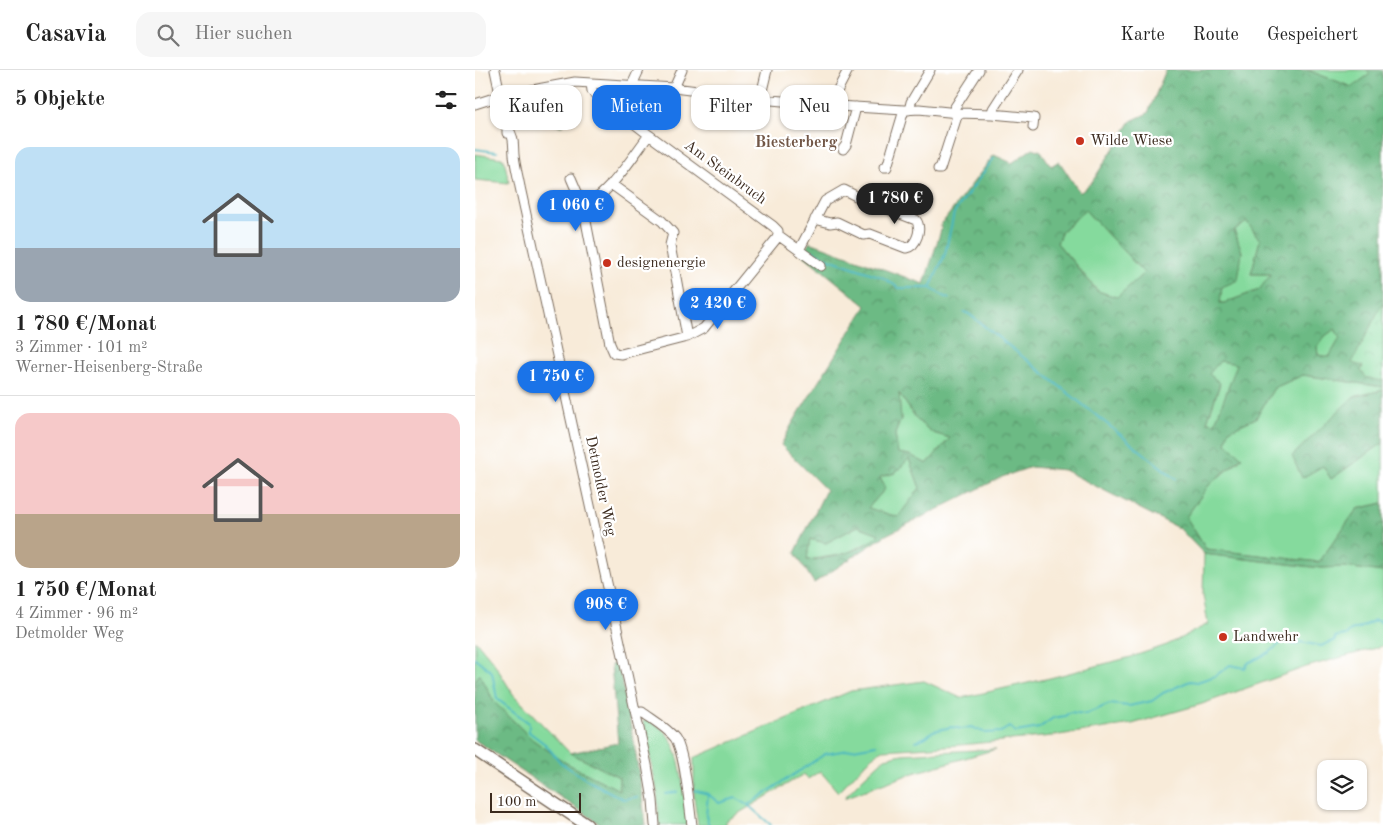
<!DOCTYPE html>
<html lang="de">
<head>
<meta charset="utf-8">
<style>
	body { margin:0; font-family:"Old Standard TT",serif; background:#f6f6f6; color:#222; height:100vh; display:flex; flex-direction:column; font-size:19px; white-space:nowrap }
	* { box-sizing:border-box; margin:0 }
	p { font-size:16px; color:#767676 }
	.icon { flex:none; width:28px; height:28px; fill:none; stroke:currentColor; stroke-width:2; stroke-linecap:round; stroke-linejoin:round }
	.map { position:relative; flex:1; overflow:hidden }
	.details { display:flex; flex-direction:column; background:#fff; width:475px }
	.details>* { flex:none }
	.top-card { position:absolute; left:15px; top:15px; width:475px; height:45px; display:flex; gap:10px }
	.buttons { position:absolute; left:842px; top:690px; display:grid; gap:10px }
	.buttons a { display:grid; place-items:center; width:50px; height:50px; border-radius:10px; background:#fff; box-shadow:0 1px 4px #0004; font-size:25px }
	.scale { position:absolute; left:15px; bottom:12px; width:91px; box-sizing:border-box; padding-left:5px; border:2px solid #3b2a1e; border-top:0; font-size:14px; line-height:18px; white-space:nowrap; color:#3b2a1e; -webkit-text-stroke:4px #fff; paint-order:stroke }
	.price { position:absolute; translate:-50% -42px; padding:0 11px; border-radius:18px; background:#1a73e8; color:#fff; font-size:16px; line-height:32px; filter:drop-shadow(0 1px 2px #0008) }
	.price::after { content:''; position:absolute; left:50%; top:30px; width:15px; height:11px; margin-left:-8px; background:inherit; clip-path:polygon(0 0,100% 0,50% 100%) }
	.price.current { background:#222; color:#fff }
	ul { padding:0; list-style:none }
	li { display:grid; align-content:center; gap:10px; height:265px; padding:0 15px }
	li+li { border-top:1px solid #e0e0e0 }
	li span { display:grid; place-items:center; height:155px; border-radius:15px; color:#555 }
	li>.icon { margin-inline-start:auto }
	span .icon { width:90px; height:90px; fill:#fffc; stroke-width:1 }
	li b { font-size:21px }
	h2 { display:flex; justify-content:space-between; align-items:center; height:60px; padding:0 15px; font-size:21px }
	.pill { padding:0 18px; border-radius:15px; background:#fff; box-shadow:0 1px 4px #0004; font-size:18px; line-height:45px }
	.pill.current { background:#1a73e8; color:#fff }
	header { display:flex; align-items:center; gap:30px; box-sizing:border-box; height:70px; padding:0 25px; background:#fff; border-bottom:1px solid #e0e0e0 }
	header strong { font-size:24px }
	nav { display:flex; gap:28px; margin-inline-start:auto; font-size:18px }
	.search { width:350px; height:45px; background:#f6f6f6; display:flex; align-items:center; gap:12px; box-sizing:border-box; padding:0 18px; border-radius:15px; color:#767676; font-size:19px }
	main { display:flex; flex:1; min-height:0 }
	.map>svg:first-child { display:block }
	.grass { fill:#85da9d; stroke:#60825e }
	.forest { fill:url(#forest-crowns); stroke:#547251; fill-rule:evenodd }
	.park { fill:url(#park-crowns); stroke:#60825e }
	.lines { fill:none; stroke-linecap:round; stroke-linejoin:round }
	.stream { stroke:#48b7c0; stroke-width:2 }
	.minor-casing { stroke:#7d6e5f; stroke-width:11 }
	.major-casing { stroke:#7d6e5f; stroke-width:14 }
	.minor { stroke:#fff; stroke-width:9 }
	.major { stroke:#fff; stroke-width:11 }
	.poi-dot { fill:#c8321e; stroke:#fff; stroke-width:2 }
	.labels { text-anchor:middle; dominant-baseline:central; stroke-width:4.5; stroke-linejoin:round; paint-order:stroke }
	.poi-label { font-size:15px; fill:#3b2a1e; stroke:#fff; text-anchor:start }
	.street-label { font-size:15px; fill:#3b2a1e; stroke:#fff }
	.neighbourhood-label { font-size:16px; font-weight:bold; fill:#715646; stroke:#fff }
</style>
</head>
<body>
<header>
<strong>Casavia</strong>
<div class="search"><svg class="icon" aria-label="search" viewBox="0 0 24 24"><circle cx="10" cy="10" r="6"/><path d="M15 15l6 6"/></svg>Hier suchen</div>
<nav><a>Karte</a><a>Route</a><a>Gespeichert</a></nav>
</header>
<main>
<section class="details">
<h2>5 Objekte<svg class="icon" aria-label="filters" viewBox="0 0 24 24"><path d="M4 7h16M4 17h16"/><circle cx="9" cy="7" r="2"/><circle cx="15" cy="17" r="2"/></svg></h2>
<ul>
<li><span style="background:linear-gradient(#bfe0f5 65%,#9aa5b1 0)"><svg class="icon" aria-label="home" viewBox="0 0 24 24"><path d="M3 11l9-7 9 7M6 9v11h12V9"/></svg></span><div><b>1 780 €/Monat</b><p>3 Zimmer · 101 m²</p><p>Werner-Heisenberg-Straße</p></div></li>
<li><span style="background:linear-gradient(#f6c9c9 65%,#b9a48a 0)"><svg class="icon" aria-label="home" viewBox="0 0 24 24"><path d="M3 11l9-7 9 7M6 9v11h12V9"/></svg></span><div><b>1 750 €/Monat</b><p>4 Zimmer · 96 m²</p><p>Detmolder Weg</p></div></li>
</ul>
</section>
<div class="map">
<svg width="908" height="755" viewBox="0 0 908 755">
	<defs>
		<pattern id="forest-crowns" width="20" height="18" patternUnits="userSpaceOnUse" patternTransform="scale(1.25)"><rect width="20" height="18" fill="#6cba84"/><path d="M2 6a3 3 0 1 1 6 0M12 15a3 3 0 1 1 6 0" fill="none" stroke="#5a976b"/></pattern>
		<pattern id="park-crowns" width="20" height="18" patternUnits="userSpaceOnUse" patternTransform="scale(1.25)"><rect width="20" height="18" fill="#85da9d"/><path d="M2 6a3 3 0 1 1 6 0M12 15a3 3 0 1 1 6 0" fill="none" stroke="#74bb87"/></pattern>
	</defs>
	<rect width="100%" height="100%" fill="#fff"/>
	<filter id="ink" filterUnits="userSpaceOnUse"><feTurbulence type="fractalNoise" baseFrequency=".02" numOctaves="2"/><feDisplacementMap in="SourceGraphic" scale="10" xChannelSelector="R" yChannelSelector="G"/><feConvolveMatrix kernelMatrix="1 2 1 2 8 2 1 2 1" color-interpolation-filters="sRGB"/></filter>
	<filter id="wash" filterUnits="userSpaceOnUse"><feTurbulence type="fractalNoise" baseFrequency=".0096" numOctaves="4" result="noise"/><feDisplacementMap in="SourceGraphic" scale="20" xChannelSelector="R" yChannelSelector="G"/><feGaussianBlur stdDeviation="1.12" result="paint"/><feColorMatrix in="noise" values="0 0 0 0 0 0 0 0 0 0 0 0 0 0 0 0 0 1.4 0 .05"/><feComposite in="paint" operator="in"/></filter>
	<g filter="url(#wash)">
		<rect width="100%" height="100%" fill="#f8ebd9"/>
		<path class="grass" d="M832,0h60l3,4 -18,13z
			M0,84l27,4 1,1h1l5,24 -34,-3z
			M610,140l59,63 -27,25 -19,-7 -41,-48 5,-12z
			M772,152l13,18 -9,34h21l-13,16 -35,13h-5l3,-16 20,-35 -8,-22z
			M860,259l5,10 -11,18 -11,-2 -1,-8 8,-11z
			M745,291l18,3 -23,59 -8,-1 13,-38 -12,-10z
			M828,305l80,12v3l-30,7 -30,69 8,13 52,-36v60l-26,6 -38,53 -113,-13 -20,-32 23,-32 33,-27 -16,-15 2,-13 28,-12 18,-30z
			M423,322l20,29 15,12 17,5 -23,26 -17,-9 -13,-2 -2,-19 6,-15z
			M434,389l11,29 -22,29 -30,-9 17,-19 -5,-12 15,-4z
			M383,456l22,8 -5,5 -30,15 -38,6 2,-21 17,4z
			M729,484l117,14 23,-1 39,5v74l-77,21 -104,37 -70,20 -80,12 -92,9 -77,5 -10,6 -35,36 -18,-21 -12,8 -4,-5 -78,47v4h-28l-4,-27v-40l157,-67 73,-10 37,17 89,-20 81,-21 36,-12 41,-21 -5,-29z
			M0,570l19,23 19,31 57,59 49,24v13l-53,-27 -33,-23 -39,-38 -14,-28 -5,7z
			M170,649c5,3 12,6 17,10 22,19 21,68 26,96h-29l-2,-34 -14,-69z
			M521,679l-86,25 -66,24 17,-18 24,-22 17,-4z"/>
		<path class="forest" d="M691,0h141l45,17 18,-13 -3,-4h16v317l-80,-12 -29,13 -18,30 -27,12 -3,13 16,14 -33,28 -23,32 20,32 113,13 38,-53 26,-6v69l-39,-5 -23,1 -117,-14 -24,-25 -116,-59 -33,-3 -29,10 -116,58 -72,48 -19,-30 31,-63 -45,-45 11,-21 74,-118 -64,-52 8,-12 114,42 18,-57 -2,-1 54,-71 18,8 21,-15 8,3 10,15 8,-5 21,32 12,-11 39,-61 17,-8zM610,140l59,63 -27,24 -20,-6 -40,-48 5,-12zM772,152l13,18 -9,34h20l-12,16 -35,13h-4l2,-16 16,-7 4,-28 -8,-22zM860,259l5,9 -11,19 -11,-2 -1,-8 8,-11zM745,291l17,3 -22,59 -8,-1 13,-39 -11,-9zM424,323l19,28 15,12 17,5 -23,26 -17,-9 -12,-2 -3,-19 6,-15zM434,389l11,29 -22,29 -30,-9 17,-19 -5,-12 15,-4zM383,456l21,8c-15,17 -50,25 -72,26l3,-21 16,4z
			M94,18l-7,38 -51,-8 -4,-17 7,-3z
			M908,320v53l-52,36 -8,-13 -21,12 -10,-22 61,-59z
			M143,592l17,86 11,77h-44l-127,-85v-59l5,-7 14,28 39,38 33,23 53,27v-13l-49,-24 48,-10 -7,-78z"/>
		<path class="park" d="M908,232v79l-16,-3 -6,-7 2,-5 -11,-3z"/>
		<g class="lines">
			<path class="stream" d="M0,79l22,3
				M335,180l19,9 53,18 17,11h31l19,11
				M455,218l15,-34 9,-41 40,-55
				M489,242l5,2 207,165
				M0,588l17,14 5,27 32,24v9l16,12 16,19 26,17 36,19 14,-2
				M441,671l10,-4 7,-6 19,-4 10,2 9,-2 15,6 15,-1 8,-5 7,5 23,-4 14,-10 12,-2 5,-4 15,2 25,-10 19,2 23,-5 11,-8 27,-12 7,1 18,-6 15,-11 15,3 3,-5 22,-11 13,-11 13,4 5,-3 20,4 14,-6v-3l11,-2 7,-6h5l17,-9 5,2 3,-1
				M219,720l14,4 11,9 17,-5 12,7 23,20
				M191,724l11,-2
				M233,724l-2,22 3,9
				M273,735l77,-51 51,-9"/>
		</g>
	</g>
	<g filter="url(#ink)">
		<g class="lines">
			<g class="minor-casing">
				<path id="minor" d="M20,0l12,57v6
					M116,13l1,8 57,44 124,91 5,5v4l43,31
					M157,15l7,-15
					M199,18l8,-18
					M285,29l7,-29
					M0,34l25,-8 75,-14 99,6 86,11 78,7 66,4 15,-1 39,4 34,1 42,4 -1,9
					M358,35l2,-10 13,-25
					M434,40l2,-8 19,-32
					M478,43l2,-6 24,-37
					M517,44l1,-5 25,-39
					M32,57c8,11 6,16 7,28 1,10 4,21 6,32l127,578 6,35 2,25
					M174,65c-16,21 -42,63 -66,71l27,138 4,9 7,1 66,-17 17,-9 73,-90 1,-3
					M368,79l3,-4 10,-38
					M409,97h3l17,-57
					M463,99h2l18,-56
					M96,108l12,28
					M136,114l51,37 11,12 -3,12 17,92
					M324,180l26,-49 19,-11 18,9 54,21c6,8 1,26 -10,28l-36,-14 -6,1 -27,-13 -7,1 -15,-4
					M161,643l6,-1c11,8 24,15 33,26 10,15 14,67 17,87"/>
			</g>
			<g class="major-casing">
				<path id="major" d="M0,680l112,75"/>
			</g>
			<use href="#minor" class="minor"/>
			<use href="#major" class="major"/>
		</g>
	</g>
	<g class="poi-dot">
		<circle cx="605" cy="71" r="5"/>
		<circle cx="132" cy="193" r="5"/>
		<circle cx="748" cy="567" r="5"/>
	</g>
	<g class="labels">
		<g class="poi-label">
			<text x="615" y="71">Wilde Wiese</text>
			<text x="142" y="193">designenergie</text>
			<text x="758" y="567">Landwehr</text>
		</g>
		<g class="street-label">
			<text transform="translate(250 103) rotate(36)">Am Steinbruch</text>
			<text transform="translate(125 416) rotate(78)">Detmolder Weg</text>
		</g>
		<g class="neighbourhood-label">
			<text x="321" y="73">Biesterberg</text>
		</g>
	</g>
</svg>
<div class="buttons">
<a><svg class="icon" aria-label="layers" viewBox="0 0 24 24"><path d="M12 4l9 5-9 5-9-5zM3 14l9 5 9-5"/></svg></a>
</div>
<div class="scale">100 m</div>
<b class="price current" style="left:420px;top:155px">1 780 €</b>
<b class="price" style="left:101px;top:162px">1 060 €</b>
<b class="price" style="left:243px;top:260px">2 420 €</b>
<b class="price" style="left:81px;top:333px">1 750 €</b>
<b class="price" style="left:131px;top:561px">908 €</b>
<div class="top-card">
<a class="pill">Kaufen</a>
<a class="pill current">Mieten</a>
<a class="pill">Filter</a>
<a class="pill">Neu</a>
</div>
</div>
</main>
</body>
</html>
